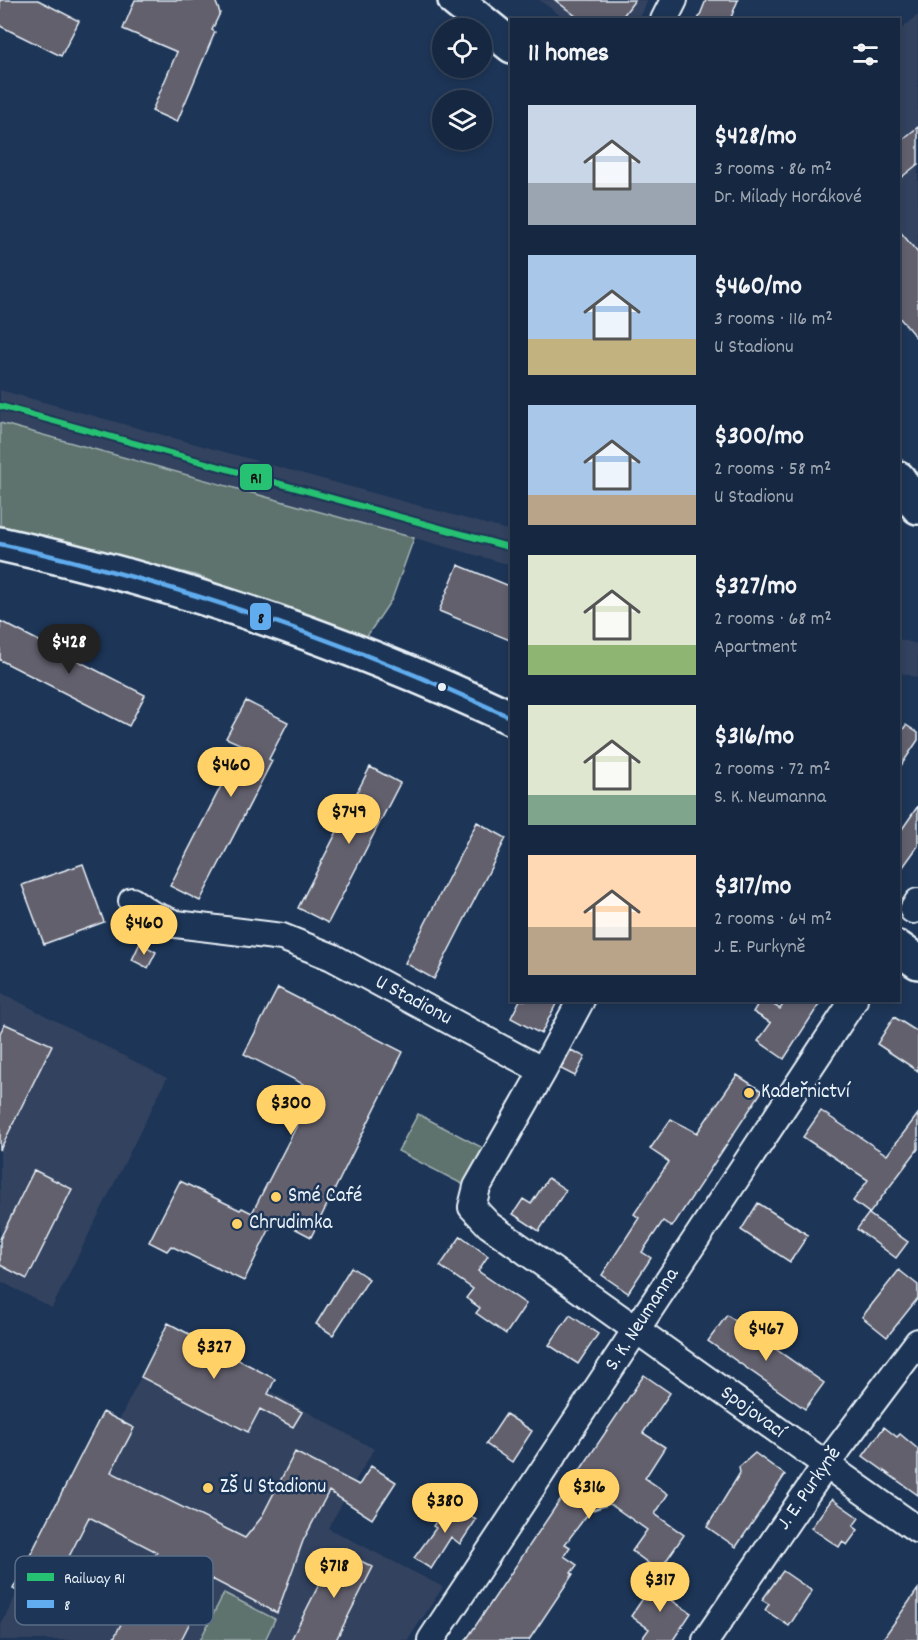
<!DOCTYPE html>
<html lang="en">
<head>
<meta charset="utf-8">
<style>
	body { margin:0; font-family:Dekko,sans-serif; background:#1f3048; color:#f1f3f6; height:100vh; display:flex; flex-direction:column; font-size:22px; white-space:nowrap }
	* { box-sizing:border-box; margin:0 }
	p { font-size:20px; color:#9ea6b1 }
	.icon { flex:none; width:33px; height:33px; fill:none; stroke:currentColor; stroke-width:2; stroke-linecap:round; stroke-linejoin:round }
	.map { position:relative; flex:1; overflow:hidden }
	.side { position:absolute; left:510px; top:18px; width:390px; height:984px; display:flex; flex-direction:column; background:#162841; border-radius:0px; box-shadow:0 3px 9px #0003,0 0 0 2px #35445a }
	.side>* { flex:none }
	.controls { position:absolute; left:432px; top:18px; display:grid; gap:12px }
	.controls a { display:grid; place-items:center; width:60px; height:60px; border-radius:50%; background:#162841; box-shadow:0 3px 9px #0003,0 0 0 2px #35445a; font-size:30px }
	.price { position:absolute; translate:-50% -51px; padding:0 14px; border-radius:21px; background:#ffd166; color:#111; font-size:20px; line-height:39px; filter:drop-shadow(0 2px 3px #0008) }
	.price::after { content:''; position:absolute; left:50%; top:36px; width:18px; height:14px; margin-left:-9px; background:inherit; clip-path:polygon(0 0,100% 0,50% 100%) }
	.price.active { background:#222; color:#fff }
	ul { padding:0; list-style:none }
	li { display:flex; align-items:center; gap:18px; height:150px; padding:0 18px }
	li span { display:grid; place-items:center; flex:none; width:168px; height:120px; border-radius:0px; color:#555 }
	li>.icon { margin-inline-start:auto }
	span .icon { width:72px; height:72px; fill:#fffc; stroke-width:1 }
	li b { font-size:26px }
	h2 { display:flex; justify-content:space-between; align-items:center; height:72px; padding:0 18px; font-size:26px }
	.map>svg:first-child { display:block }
	.built { fill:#32425e }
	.green { fill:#5e736e; stroke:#a3b2b3; stroke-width:1.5 }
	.building { fill:#63606e; stroke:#e8f1f8; stroke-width:1.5 }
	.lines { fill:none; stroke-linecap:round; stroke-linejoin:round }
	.street-casing { stroke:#e8f1f8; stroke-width:30 }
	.secondary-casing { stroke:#e8f1f8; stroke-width:38 }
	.primary-casing { stroke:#e8f1f8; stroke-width:38 }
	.street { stroke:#1d3557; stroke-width:26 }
	.secondary { stroke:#1d3557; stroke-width:33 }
	.primary { stroke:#1d3557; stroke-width:33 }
	.bus-1-casing { stroke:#1d3557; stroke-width:9 }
	.bus-1 { stroke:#60acee; stroke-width:4.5 }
	.rail-1-casing { stroke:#1d3557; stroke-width:10 }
	.rail-1 { stroke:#26c172; stroke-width:6 }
	.bus-dot { fill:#e8f1f8; stroke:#1d3557; stroke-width:2 }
	.poi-dot { fill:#ffd166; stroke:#1d3557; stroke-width:2 }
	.labels { text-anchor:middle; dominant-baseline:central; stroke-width:5; stroke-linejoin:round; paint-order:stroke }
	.street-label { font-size:21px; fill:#e8f1f8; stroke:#1d3557 }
	.poi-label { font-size:21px; fill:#e8f1f8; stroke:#1d3557; text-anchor:start }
	.key { fill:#1d3557; stroke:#5a6d87; stroke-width:1.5 }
	.key-label { font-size:16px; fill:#e8f1f8 }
	.line-badge { stroke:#1d3557; stroke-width:2 }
	.pale-badge-label { font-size:16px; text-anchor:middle; font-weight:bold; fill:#111 }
</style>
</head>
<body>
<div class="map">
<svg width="918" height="1640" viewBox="0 0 918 1640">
	<rect width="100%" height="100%" fill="#1d3557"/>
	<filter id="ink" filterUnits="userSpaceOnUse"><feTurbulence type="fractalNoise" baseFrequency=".0167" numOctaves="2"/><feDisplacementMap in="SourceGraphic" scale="12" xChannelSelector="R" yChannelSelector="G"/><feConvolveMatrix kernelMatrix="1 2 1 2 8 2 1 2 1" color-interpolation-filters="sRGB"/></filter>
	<g filter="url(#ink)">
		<path class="built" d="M539,0h109l-9,20 -74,-1z
			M918,15v326l-19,-24v-286z
			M0,390l511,141v34l-511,-142z
			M898,639l20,5v34l-19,-6z
			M0,992l167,86 -115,230 -52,-27z
			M168,1323l107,56 -5,12 104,58 -46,79 115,59 -35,53h-408v-13l18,-36 -5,-3 90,-176 16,8z"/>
		<path class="green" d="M0,423l414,115 -22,61 -27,40 -170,-64 -195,-47z
			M418,1114l65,34 -19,37 -66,-34z
			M224,1593l51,26 -10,21h-65z"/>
		<path class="building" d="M0,0h38l41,21 -18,35 -61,-30z
			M135,0h80l5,13 -8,17 3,2 -38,90 -25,-11 25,-59 -54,-23z
			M555,0h80l-15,20h-39z
			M706,0h32l-8,20h-32z
			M918,127v37l-20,16v-37z
			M898,229l20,24v87l-20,-24z
			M458,565l54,22v54l-73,-30z
			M0,621l145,74 -16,31 -129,-66z
			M246,701l42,21 -19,37 3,2 -72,140 -30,-15 72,-141 -16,-7z
			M906,725l12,8v7l-20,30v-33z
			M370,767l30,16 -72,140 -30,-15z
			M918,806v40l-20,28v-39z
			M477,822l29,16 -72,141 -29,-16z
			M83,864l21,58 -60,22 -22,-59z
			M140,943l16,9 -8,16 -16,-8z
			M278,988l125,64 -92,185 -36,-19 -31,63 -73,-35 -4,5 -18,-9 31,-61 60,29 2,-2 10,5 63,-123 -71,-36z
			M520,1000h38l-17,34 -30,-16z
			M760,1000h6l14,9 6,-9h36l-38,59 -26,-18 13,-18 -18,-11z
			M894,1017l24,15v39l-41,-27z
			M5,1024l47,21 -52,105v-117z
			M571,1050l14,7 -10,19 -14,-7z
			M737,1075l25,16 -90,136 -9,-6 -21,31 9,6 -23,35 -26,-18 37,-57 -5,-4 35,-52 -19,-13 21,-30 26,14z
			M821,1111l66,44 31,-41v35l-49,65 39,28 -12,16 -39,-29 12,-16 -16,-12 15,-21 -65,-43z
			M34,1170l38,19 -45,90 -27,-14v-26z
			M548,1178l18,12 -27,41 -26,-17 10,-15 8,5z
			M758,1203l50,32 -18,27 -49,-32z
			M461,1236l27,20 -10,15 48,33 -20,30 -30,-21 4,-5 -14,-10 7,-9 -33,-23z
			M351,1267l18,12 -36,56 -17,-11z
			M899,1270l19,15v13l-31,39 -25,-20z
			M570,1315l28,19 -20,30 -29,-19z
			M727,1315l97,68 -19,26 -97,-68z
			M168,1323l107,56 -7,15 34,18 -9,15 -33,-18 -12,23 -107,-55z
			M644,1375l26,18 -27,40 22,14 -20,31 23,16 -13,20 29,21 -25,36 -27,-20 15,-21 -37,-26 -20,7 -25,33 5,3 -6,9 13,9 -6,8 2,1 -44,66h-63z
			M103,1412l31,16 -23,44 134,66 16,-20 34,-66 64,33 12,-19 25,16 -24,37 -43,-28 -26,50 -26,72 -65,-34 -31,61h-68l44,-88 -68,-35 -44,87 -32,-15z
			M506,1414l26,17 -20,31 -26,-18z
			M884,1427l13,10 3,-3 18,15v46l-55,-39z
			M755,1453l30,22 -49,72 -29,-20 33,-54 -1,-6z
			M832,1499l27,19 -6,8 5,4 -11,15 -5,-3 -3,5 -28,-19z
			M449,1502l27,18 -16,24 -9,-7 -20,32 -17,-11 22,-30 -3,-2z
			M337,1549l36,18 -37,73h-45z
			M783,1571l29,20 -23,35 -24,-16 4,-6 -7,-4z
			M659,1575l14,10 -8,11 26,17 -18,27h-32l8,-11 -18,-13z
			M918,1589v51h-36z"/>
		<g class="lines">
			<g class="street-casing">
				<path id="street" d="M664,20l10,-20
					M132,901l19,13 25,10 106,13 50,20 211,114 -66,116 -5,20 17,18 429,305
					M913,910l5,-8
					M543,1071l38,-71
					M431,1640l423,-640
					M706,1640l119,-174 93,-124"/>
			</g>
			<g class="secondary-casing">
				<path id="secondary" d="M455,0l57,46
					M898,478l20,29"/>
			</g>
			<g class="primary-casing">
				<path id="primary" d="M0,544c178,39 347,97 512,174
					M898,948l20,14"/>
			</g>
			<use href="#street" class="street"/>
			<use href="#secondary" class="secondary"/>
			<use href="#primary" class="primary"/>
			<g class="bus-1-casing">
				<path id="bus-1" d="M0,544c178,39 347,97 512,174"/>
			</g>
			<use href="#bus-1" class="bus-1"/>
			<g class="rail-1-casing">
				<path id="rail-1" d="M0,406l512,142"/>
			</g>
			<use href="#rail-1" class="rail-1"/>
		</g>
	</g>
	<circle class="bus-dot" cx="442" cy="687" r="5"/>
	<g class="poi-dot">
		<circle cx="749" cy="1093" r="6"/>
		<circle cx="276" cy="1197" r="6"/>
		<circle cx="237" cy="1224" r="6"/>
		<circle cx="208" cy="1488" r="6"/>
	</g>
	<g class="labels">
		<g class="street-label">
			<text transform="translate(413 1001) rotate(28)">U Stadionu</text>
			<text transform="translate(643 1320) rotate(-57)">S. K. Neumanna</text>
			<text transform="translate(752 1413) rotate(36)">Spojovací</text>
			<text transform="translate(810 1489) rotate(-55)">J. E. Purkyně</text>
		</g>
		<g class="poi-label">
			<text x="761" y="1093">Kadeřnictví</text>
			<text x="288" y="1197">Smé Café</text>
			<text x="249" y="1224">Chrudimka</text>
			<text x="220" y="1488">ZŠ U Stadionu</text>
		</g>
	</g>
	<rect x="15" y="1556" width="198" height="69" rx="9" class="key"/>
	<rect x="27" y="1573" width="27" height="8" fill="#26c172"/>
	<rect x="27" y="1600" width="27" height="8" fill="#60acee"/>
	<g class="key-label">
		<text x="64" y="1583">Railway R1</text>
		<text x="64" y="1610">8</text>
	</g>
	<g class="line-badge">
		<rect x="239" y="463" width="34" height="28" rx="6" fill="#26c172"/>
		<rect x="249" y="602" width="23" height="29" rx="6" fill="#60acee"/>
	</g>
	<g class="pale-badge-label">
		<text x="256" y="483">R1</text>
		<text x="261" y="623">8</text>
	</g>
</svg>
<div class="controls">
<a><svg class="icon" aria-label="locate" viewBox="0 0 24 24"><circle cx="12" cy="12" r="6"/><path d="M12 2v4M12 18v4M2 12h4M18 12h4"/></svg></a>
<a><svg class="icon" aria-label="layers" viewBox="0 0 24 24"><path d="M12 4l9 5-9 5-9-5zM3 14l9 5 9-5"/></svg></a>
</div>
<b class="price active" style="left:69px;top:675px">$428</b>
<b class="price" style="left:231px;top:798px">$460</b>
<b class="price" style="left:349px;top:845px">$749</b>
<b class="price" style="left:144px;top:956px">$460</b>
<b class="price" style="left:291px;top:1136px">$300</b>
<b class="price" style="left:766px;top:1362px">$467</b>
<b class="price" style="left:214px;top:1380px">$327</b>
<b class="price" style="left:589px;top:1520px">$316</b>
<b class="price" style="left:445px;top:1534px">$380</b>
<b class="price" style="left:334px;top:1599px">$718</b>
<b class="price" style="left:660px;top:1613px">$317</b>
<section class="side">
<h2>11 homes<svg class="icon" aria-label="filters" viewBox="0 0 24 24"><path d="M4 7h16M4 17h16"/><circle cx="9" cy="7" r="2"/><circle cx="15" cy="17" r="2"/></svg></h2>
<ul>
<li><span style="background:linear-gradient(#c9d6e8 65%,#9aa5b1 0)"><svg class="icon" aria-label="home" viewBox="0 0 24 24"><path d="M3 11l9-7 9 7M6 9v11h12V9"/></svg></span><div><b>$428/mo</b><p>3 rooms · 86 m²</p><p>Dr. Milady Horákové</p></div></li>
<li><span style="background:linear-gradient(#a9c7e8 70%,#c2b280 0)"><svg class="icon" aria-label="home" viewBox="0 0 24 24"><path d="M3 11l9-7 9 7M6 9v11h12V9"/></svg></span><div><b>$460/mo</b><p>3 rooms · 116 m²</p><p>U Stadionu</p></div></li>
<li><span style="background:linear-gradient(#a9c7e8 75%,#b9a48a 0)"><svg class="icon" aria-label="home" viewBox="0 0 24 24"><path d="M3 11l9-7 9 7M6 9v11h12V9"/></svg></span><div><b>$300/mo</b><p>2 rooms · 58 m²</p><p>U Stadionu</p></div></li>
<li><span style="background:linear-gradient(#dfe7d0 75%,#8fb573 0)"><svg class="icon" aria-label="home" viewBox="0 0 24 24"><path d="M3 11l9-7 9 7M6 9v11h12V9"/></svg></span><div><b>$327/mo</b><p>2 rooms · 68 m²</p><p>Apartment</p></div></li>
<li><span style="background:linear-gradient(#dfe7d0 75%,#7fa58c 0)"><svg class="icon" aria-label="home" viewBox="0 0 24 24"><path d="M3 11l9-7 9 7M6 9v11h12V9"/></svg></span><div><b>$316/mo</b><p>2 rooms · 72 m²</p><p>S. K. Neumanna</p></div></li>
<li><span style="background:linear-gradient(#ffd9b3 60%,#b9a48a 0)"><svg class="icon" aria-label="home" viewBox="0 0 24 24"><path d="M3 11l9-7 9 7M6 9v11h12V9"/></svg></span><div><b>$317/mo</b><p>2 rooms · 64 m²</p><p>J. E. Purkyně</p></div></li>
</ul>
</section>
</div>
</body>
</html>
